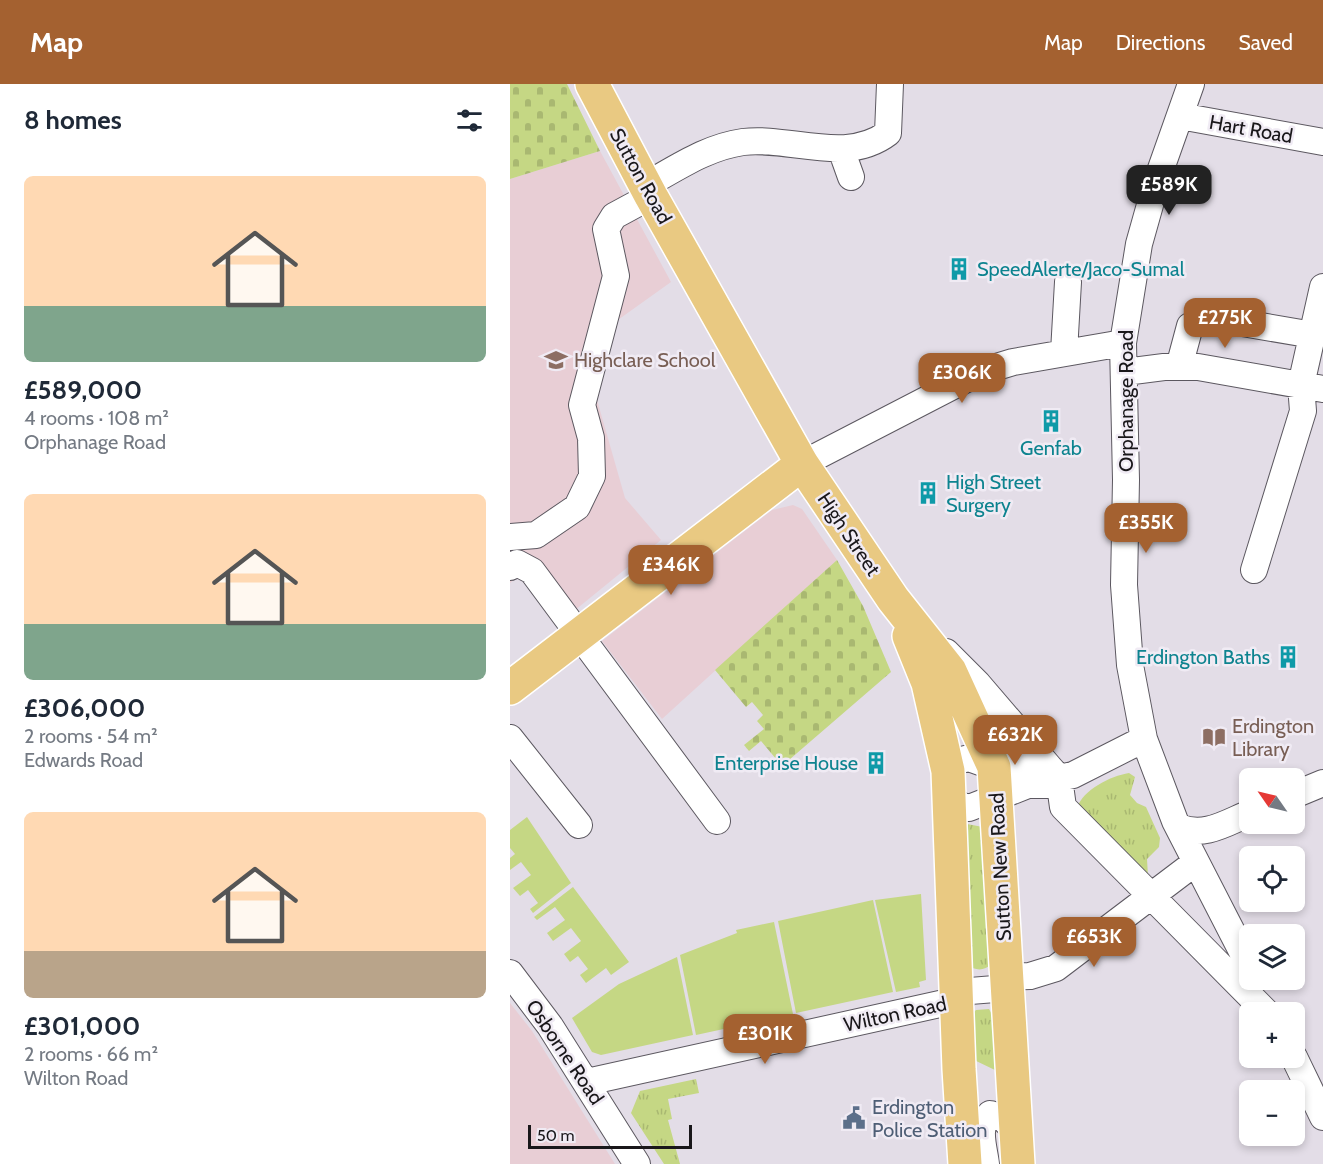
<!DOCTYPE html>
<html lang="en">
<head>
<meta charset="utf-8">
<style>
	body { margin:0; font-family:Cabin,sans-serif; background:#f2f2f3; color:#1f2937; height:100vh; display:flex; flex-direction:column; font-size:22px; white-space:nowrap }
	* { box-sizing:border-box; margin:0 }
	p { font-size:20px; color:#747a83 }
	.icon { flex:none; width:33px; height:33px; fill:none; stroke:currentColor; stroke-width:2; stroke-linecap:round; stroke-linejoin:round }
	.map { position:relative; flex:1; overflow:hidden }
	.panel { display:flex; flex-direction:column; background:#fff; width:510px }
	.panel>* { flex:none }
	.needle { width:39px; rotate:304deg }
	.buttons { position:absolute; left:729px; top:684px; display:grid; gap:12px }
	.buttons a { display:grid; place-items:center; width:66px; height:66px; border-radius:9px; background:#fff; box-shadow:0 3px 9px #0003; font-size:30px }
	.scale { position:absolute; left:18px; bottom:15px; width:164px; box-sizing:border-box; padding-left:6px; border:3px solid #19171a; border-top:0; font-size:16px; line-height:21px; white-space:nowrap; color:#19171a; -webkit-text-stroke:4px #f0ebf4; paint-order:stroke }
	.price { position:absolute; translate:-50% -51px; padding:0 14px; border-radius:12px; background:#a46130; color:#fff; font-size:20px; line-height:39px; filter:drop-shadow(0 2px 3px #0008) }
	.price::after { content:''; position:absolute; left:50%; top:36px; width:18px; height:14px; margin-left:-9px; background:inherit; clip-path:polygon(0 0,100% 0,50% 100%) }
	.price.active { background:#222; color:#fff }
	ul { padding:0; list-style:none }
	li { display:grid; align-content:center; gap:12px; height:318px; padding:0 24px }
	li span { display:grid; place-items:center; height:186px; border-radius:9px; color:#555 }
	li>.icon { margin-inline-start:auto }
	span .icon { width:108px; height:108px; fill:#fffc; stroke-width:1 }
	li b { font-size:26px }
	h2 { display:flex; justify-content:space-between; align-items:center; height:72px; padding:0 24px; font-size:26px }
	header { display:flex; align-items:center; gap:36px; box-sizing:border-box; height:84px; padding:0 30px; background:#a46130; color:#fff }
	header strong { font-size:28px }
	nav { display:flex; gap:33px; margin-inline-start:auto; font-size:21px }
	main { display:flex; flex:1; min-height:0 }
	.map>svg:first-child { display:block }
	.education { fill:#e8ced5 }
	.grass { fill:url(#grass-tufts) }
	.cemetery { fill:url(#cemetery-stones) }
	.green { fill:#c5d784 }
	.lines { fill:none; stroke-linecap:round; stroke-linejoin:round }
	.minor-casing { stroke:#5c5860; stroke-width:28 }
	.major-casing { stroke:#fff; stroke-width:36 }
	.minor { stroke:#fff; stroke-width:26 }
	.major { stroke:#e9c982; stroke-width:33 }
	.labels { text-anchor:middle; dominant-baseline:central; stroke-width:5; stroke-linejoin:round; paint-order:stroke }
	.street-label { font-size:20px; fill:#19171a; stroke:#f0ebf4 }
	.culture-label { font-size:20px; fill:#0d838f; stroke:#f0ebf4; text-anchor:start }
	.education-label { font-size:20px; fill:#785e54; stroke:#f0ebf4; text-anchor:start }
	.service-label { font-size:20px; fill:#4e5e75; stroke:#f0ebf4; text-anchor:start }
</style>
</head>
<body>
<header>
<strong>Map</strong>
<nav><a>Map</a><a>Directions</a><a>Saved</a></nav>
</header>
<main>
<section class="panel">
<h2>8 homes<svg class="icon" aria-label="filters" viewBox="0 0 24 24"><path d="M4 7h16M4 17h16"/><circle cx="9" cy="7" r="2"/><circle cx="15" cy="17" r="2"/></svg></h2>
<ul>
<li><span style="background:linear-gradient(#ffd9b3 70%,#7fa58c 0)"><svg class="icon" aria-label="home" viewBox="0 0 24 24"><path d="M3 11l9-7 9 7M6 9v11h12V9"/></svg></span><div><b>£589,000</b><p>4 rooms · 108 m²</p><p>Orphanage Road</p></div></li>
<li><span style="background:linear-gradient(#ffd9b3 70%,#7fa58c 0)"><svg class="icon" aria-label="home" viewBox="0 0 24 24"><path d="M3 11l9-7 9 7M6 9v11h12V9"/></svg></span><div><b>£306,000</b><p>2 rooms · 54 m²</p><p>Edwards Road</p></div></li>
<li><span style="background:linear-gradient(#ffd9b3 75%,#b9a48a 0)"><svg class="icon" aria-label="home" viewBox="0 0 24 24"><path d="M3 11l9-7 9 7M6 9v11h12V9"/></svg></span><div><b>£301,000</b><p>2 rooms · 66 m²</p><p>Wilton Road</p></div></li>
</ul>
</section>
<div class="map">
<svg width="813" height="1080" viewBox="0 0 813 1080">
	<defs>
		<pattern id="grass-tufts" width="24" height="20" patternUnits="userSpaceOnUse" patternTransform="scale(1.5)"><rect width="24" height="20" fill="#c5d784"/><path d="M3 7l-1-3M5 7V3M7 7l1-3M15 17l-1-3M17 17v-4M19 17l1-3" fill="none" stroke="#a9b871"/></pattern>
		<pattern id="cemetery-stones" width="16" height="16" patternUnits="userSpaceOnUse" patternTransform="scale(1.5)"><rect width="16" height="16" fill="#c5d784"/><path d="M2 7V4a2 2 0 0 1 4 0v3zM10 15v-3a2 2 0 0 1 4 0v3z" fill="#a9b871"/></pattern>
	</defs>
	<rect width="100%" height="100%" fill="#e3dde7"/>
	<path class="education" d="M90,67l71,131 -63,45 -13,66 30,105 36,42 -103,84 -36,-50 -12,9v-404z
		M283,421l9,4 35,51 -175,159 -60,-78 170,-131z
		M0,919l22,28 83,133h-105z"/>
	<path class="grass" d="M619,689l6,4 -5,18 7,8 9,4 14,31 -1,9 -12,12 1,17 -71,-68c6,-18 33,-32 52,-35z
		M457,740l16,3 9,137c-8,7 -16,7 -25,1l-5,-136z
		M479,925l5,9 3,53 -25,-12 -1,-44 5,-5z
		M186,995l3,14 -31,6 4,20 -4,1 12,44h-16l-33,-51 9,-22z"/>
	<path class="cemetery" d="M0,0h57l33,67 -90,28z
		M327,476l26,46 28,66 -109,94 -21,-25 -12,10 -5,-6 20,-16 -7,-8 6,-6 -11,-13 -6,5 -31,-37z"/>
	<path class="green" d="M17,733l44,66 -38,30 -3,-4 8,-6 -10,-13 -8,6 -7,-8 18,-13 -10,-13 -11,8v-12l5,-4 -5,-6v-18z
		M63,803l56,75 -18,13 -5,-7 -20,15 -6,-8 8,-6 -10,-13 -8,6 -6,-8 17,-13 -10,-13 -18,13 -6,-8 18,-13 -10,-13 -18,13 -3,-3z
		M411,810l5,86 -7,2 1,5 -24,5 -21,-92z
		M363,816l20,92 -97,21 -18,-92z
		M264,838l19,92 -97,21 -16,-80 57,-22 -1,-3z
		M167,873l16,78 -92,20 -9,-3 -20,-34 47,-34z"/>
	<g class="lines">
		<g class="minor-casing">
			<path id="minor" d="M681,0l-34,96 -18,64 -16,99 3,137 -2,105 6,80 14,74 31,82 75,146
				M670,32l143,26
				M331,65l10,28
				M136,101c31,-17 61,-38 97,-43 47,-6 103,23 145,-9l2,-49
				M554,268l4,-70
				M669,283l11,-41 13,-7h16l94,16
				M615,288l39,-5h34l125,22
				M292,380l178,-92 33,-10 110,-19
				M0,453l26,-2 41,-28 15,-31 -1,-38 -9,-33 34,-129 -10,-47 8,-13 37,-20
				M0,483l7,-4 15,8 185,250
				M744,486l49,-159 -2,-26 22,-98
				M436,568l32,32 72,84
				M0,654l69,87
				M438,687l9,-10 12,-3 25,9 56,1 9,10 4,29 203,205
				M784,711l29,-12
				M441,715l11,7 7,2 59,-23h23l8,-7 14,-3 71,-36
				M669,743c25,11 47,-4 71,-14
				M0,889l40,53 87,138
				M784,973l29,60
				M77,998l371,-82 12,-9 25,-2 11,-12 24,-1 26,-8 140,-106
				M476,1080c-2,-17 -10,-37 4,-50l13,4 12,13"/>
		</g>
		<g class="major-casing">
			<path id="major" d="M82,0l59,112 151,268 91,135 57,72 44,96 24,397
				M399,552l19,47 20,88 11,298 6,95
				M0,604l292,-224"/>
		</g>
		<use href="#minor" class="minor"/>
		<use href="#major" class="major"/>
	</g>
	<defs>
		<g id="building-bare" transform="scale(1.8)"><path d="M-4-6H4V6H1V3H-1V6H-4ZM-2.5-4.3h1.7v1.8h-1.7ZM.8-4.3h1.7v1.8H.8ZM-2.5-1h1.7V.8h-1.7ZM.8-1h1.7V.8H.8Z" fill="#0f9aa8" stroke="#f0ebf4" stroke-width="2.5" paint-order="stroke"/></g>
		<g id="school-bare" transform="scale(1.8)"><path d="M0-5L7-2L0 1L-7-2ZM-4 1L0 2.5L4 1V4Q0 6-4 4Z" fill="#8d6e63" stroke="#f0ebf4" stroke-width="2.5" paint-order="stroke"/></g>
		<g id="library-bare" transform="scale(1.8)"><path d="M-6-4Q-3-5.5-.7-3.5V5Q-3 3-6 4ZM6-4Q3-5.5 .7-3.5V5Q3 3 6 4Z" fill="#8d6e63" stroke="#f0ebf4" stroke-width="2.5" paint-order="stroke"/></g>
		<g id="civic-bare" transform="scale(1.8)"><path d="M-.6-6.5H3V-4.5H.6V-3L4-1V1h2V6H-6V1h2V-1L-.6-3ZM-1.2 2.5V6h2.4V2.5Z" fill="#5c6f8a" stroke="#f0ebf4" stroke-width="2.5" paint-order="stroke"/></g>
	</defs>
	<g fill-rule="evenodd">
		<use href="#building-bare" x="449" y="185"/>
		<use href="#school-bare" x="46" y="276"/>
		<use href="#building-bare" x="541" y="337"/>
		<use href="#building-bare" x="418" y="409"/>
		<use href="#building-bare" x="778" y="573"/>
		<use href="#library-bare" x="704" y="653"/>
		<use href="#building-bare" x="366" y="679"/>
		<use href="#civic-bare" x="344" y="1034"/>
	</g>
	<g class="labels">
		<g class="street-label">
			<text transform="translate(741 45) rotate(10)">Hart Road</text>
			<text transform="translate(131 92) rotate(61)">Sutton Road</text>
			<text transform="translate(616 317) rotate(-90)">Orphanage Road</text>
			<text transform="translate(339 450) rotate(56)">High Street</text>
			<text transform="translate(490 783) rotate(-93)">Sutton New Road</text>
			<text transform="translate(385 930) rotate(-12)">Wilton Road</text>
			<text transform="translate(55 968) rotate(56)">Osborne Road</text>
		</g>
		<g class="culture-label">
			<text x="467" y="185">SpeedAlerte/Jaco-Sumal</text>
			<text x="541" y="364" text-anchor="middle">Genfab</text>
			<text x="436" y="398">High Street<tspan x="436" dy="23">Surgery</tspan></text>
			<text x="760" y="573" text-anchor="end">Erdington Baths</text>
			<text x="348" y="679" text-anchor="end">Enterprise House</text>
		</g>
		<g class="education-label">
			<text x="64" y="276">Highclare School</text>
			<text x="722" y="642">Erdington<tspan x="722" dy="23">Library</tspan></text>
		</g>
		<g class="service-label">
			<text x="362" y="1023">Erdington<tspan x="362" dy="23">Police Station</tspan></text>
		</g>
	</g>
</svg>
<div class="buttons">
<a><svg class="needle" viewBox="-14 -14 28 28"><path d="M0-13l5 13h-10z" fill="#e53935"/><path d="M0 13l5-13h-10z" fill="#747a83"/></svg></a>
<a><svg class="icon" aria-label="locate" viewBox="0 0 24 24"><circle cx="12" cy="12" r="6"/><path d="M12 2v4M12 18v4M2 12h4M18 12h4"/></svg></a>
<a><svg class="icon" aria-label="layers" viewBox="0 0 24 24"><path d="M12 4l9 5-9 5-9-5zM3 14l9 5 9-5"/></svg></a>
<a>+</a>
<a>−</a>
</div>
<div class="scale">50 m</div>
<b class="price active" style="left:659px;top:132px">£589K</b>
<b class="price" style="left:715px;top:265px">£275K</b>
<b class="price" style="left:452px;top:320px">£306K</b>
<b class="price" style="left:636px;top:470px">£355K</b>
<b class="price" style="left:161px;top:512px">£346K</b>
<b class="price" style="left:505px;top:682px">£632K</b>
<b class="price" style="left:584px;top:884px">£653K</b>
<b class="price" style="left:255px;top:981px">£301K</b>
</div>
</main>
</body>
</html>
